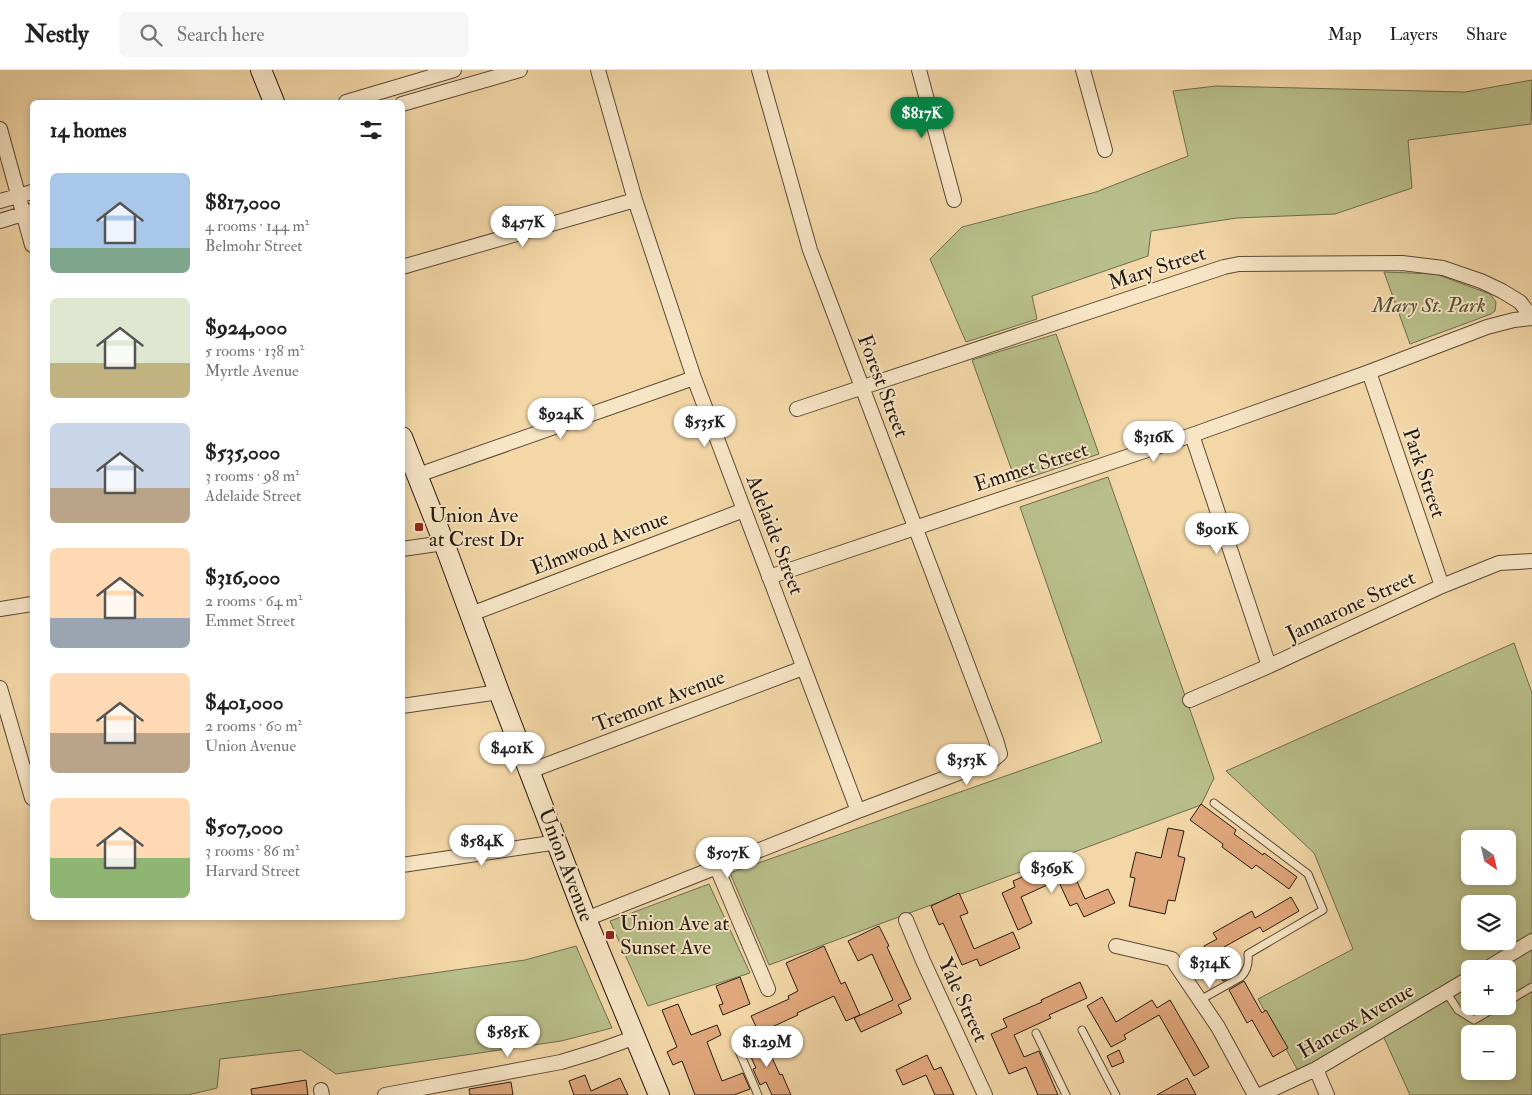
<!DOCTYPE html>
<html lang="en">
<head>
<meta charset="utf-8">
<style>
	body { margin:0; font-family:"IM FELL Double Pica",serif; background:#f6f6f6; color:#222; height:100vh; display:flex; flex-direction:column; font-size:19px; white-space:nowrap }
	* { box-sizing:border-box; margin:0 }
	p { font-size:16px; color:#767676 }
	.icon { flex:none; width:28px; height:28px; fill:none; stroke:currentColor; stroke-width:2; stroke-linecap:round; stroke-linejoin:round }
	.map { position:relative; flex:1; overflow:hidden }
	.panel { position:absolute; left:30px; top:30px; width:375px; height:820px; display:flex; flex-direction:column; background:#fff; border-radius:8px; box-shadow:0 2px 8px #0003 }
	.panel>* { flex:none }
	.needle { width:32px; rotate:146deg }
	.tools { position:absolute; left:1461px; top:760px; display:grid; gap:10px }
	.tools a { display:grid; place-items:center; width:55px; height:55px; border-radius:8px; background:#fff; box-shadow:0 2px 8px #0003; font-size:25px }
	.price { position:absolute; translate:-50% -42px; padding:0 11px; border-radius:18px; background:#fff; color:#222; font-size:16px; line-height:32px; filter:drop-shadow(0 1px 2px #0008) }
	.price::after { content:''; position:absolute; left:50%; top:30px; width:15px; height:11px; margin-left:-8px; background:inherit; clip-path:polygon(0 0,100% 0,50% 100%) }
	.price.active { background:#0b8043; color:#fff }
	ul { padding:0; list-style:none }
	li { display:flex; align-items:center; gap:15px; height:125px; padding:0 20px }
	li span { display:grid; place-items:center; flex:none; width:140px; height:100px; border-radius:8px; color:#555 }
	li>.icon { margin-inline-start:auto }
	span .icon { width:60px; height:60px; fill:#fffc; stroke-width:1 }
	li b { font-size:21px }
	h2 { display:flex; justify-content:space-between; align-items:center; height:60px; padding:0 20px; font-size:21px }
	header { display:flex; align-items:center; gap:30px; box-sizing:border-box; height:70px; padding:0 25px; background:#fff; border-bottom:1px solid #e0e0e0 }
	header strong { font-size:24px }
	nav { display:flex; gap:28px; margin-inline-start:auto; font-size:18px }
	.search { width:350px; height:45px; background:#f6f6f6; display:flex; align-items:center; gap:12px; box-sizing:border-box; padding:0 18px; border-radius:8px; color:#767676; font-size:19px }
	.map>svg:first-child { display:block }
	.green { fill:#b8bf8a; stroke:#6f6c4e; fill-rule:evenodd }
	.building { fill:#e1a77c; stroke:#261a11 }
	.lines { fill:none; stroke-linecap:round; stroke-linejoin:round }
	.lane-casing { stroke:#594936; stroke-width:9 }
	.street-casing { stroke:#594936; stroke-width:16 }
	.secondary-casing { stroke:#261a11; stroke-width:22 }
	.lane { stroke:#f7e5c6; stroke-width:7 }
	.street { stroke:#f7e5c6; stroke-width:14 }
	.secondary { stroke:#f7e5c6; stroke-width:20 }
	.poi-dot { fill:#8f2418; stroke:#f7e5c6; stroke-width:2 }
	.labels { text-anchor:middle; dominant-baseline:central; stroke-width:4; stroke-linejoin:round; paint-order:stroke }
	.street-label { font-size:21px; fill:#261a11; stroke:#f7e5c6 }
	.park-label { font-size:21px; font-style:italic; fill:#524c35; stroke:#f7e5c6 }
	.poi-label { font-size:21px; fill:#261a11; stroke:#f7e5c6; text-anchor:start }
</style>
</head>
<body>
<header>
<strong>Nestly</strong>
<div class="search"><svg class="icon" aria-label="search" viewBox="0 0 24 24"><circle cx="10" cy="10" r="6"/><path d="M15 15l6 6"/></svg>Search here</div>
<nav><a>Map</a><a>Layers</a><a>Share</a></nav>
</header>
<div class="map">
<svg width="1532" height="1025" viewBox="0 0 1532 1025">
	<rect width="100%" height="100%" fill="#f3d7a7"/>
	<filter id="stains"><feTurbulence type="fractalNoise" baseFrequency=".004" numOctaves="4"/><feColorMatrix values="0 0 0 0 .2 0 0 0 0 .09 0 0 0 0 .02 0 0 0 .5 -.17"/></filter>
	<radialGradient id="worn" r=".72"><stop offset=".6" stop-color="#630" stop-opacity="0"/><stop offset="1" stop-color="#630" stop-opacity=".3"/></radialGradient>
	<path class="green" d="M1532,10l-1,44 -123,16 4,48 -77,26 -98,4 -86,13 -3,25 -116,40 5,23 -71,23 -36,-83 32,-32 134,-35 92,-36 -15,-65 43,-5 249,6z
		M1384,202l52,2 54,20 6,8 -1,9 -4,3 -81,30z
		M1056,264l43,120 -83,28 -44,-122z
		M1108,407l106,301 -13,27 -432,160 -39,-92 372,-131 -82,-235z
		M1514,573l18,50v402h-122l-29,-64 -80,45 -43,-77 95,-50 -39,-96 -88,-82zM1470,769h38v37h-38zM1470,834h38v37h-38zM1470,899h38v37h-38zM1470,964h38v37h-38z
		M709,814l41,89 -102,33 -38,-85z
		M576,876l36,82 -51,13 -225,33 -35,-24 -81,9 -3,29 -29,7h-188v-60l525,-75z"/>
	<path class="building" d="M1201,734l35,26 -2,4 29,21 1,-2 33,24 -8,12 -33,-24 -4,4 -30,-22 1,-3 -33,-24z
		M1168,758l16,3 -6,25 7,2 -10,43 -7,-1 -3,14 -36,-8 6,-28 -5,-1 6,-25 25,6z
		M1052,794l4,9 14,-7 15,33 23,-10 7,14 -31,14 -7,-14 -7,3 -12,-26 -37,17 11,26 -14,7 -16,-37 13,-6 -2,-6z
		M959,823l9,20 -8,3 14,33 39,-17 7,16 -40,18 -3,-7 -15,6 -19,-42 -4,2 -8,-19z
		M1291,827l8,14 -36,21 -3,-5 -36,20 14,25 -15,9 -19,-35 13,-7 -4,-6 39,-22 3,7z
		M879,856l10,20 -2,1 24,52 -13,6 4,8 -41,19 -7,-14 39,-18 -21,-46 -14,7 -10,-20z
		M824,876l17,38 4,-2 15,33 -14,6 -12,-25 -37,17 1,2 -39,18 -8,-17 38,-17 -1,-3 10,-5 -12,-28z
		M740,907l10,27 -27,11 -4,-10 4,-1 -7,-18z
		M1244,911l18,32 4,-3 22,38 -15,9 -21,-37 -5,3 -18,-33z
		M1080,912l7,16 -38,17 2,3 -37,17 10,22 15,-6 19,44h-20l-12,-28 -17,7 -18,-40 16,-7 -4,-8 39,-17 -1,-2z
		M1102,927l14,25 36,-22 5,8 13,-8 39,67 -15,9 -35,-61 -35,20 2,4 -15,8 -24,-41z
		M678,934l13,31 26,-10 4,10 -14,7 15,39 21,-8 7,16 -16,6h-39l-13,-34 -9,4 -6,-13 10,-5 -15,-37z
		M762,966l18,39 2,-1 9,21h-19l-6,-13 -6,3 -7,-16 3,-1 -11,-24z
		M1119,980l5,12 -12,5 -5,-11z
		M927,985l7,15 7,-3 13,28h-19l-9,-20 -23,10 -7,-15z
		M585,1005l6,16 29,-13 8,17h-54l-5,-14z
		M1187,1008l9,17h-39z
		M306,1010l2,15h-56l-1,-6z
		M511,1012l2,13h-43l-1,-6z"/>
	<g class="lines">
		<g class="lane-casing">
			<path id="lane" d="M1446,922l12,18 16,10 24,-14
				M1200,930l41,-23c7,-7 8,-14 7,-23l75,-44 -15,-36 -94,-71
				M1508,931l24,-14
				M1082,960l34,65
				M1036,963l30,62
				M739,981l19,44"/>
		</g>
		<g class="street-casing">
			<path id="street" d="M598,0l37,130 59,178 164,433
				M919,0l35,130
				M1083,0l22,80
				M346,32l108,-32
				M402,34l118,-34
				M0,59l32,116
				M0,131l32,-9
				M0,151l32,-10
				M402,197l233,-67
				M1369,302l73,214
				M797,339l427,-142 15,-3 163,-1 41,5 38,13 21,10 18,11 7,9v7
				M1192,365l77,231
				M418,405l276,-97
				M402,479l42,-6
				M769,507l423,-142 177,-63 118,-45 27,-7 18,-2
				M0,539l32,-5
				M471,544l273,-104
				M0,618l32,110
				M1190,630l79,-34 173,-80 57,-23 33,-2
				M402,636l97,-14
				M530,701l273,-103
				M402,795l156,-23
				M717,798l51,121
				M586,849l272,-108 135,-51 7,-6 -4,-14 -186,-490 -51,-180
				M906,850l17,41 62,134
				M1116,876l56,13 46,68 37,68
				M1486,899l46,-28
				M1316,999l11,26
				M321,1020l1,5
				M385,1025l176,-33 36,-11 39,-14
				M1260,1025l56,-26 154,-91"/>
		</g>
		<g class="secondary-casing">
			<path id="secondary" d="M261,0l13,32
				M402,367l42,106 55,149 87,227 73,176"/>
		</g>
		<use href="#lane" class="lane"/>
		<use href="#street" class="street"/>
		<use href="#secondary" class="secondary"/>
	</g>
	<g class="poi-dot">
		<rect x="414" y="452" width="10" height="10" rx="2.5"/>
		<rect x="605" y="860" width="10" height="10" rx="2.5"/>
	</g>
	<g class="labels">
		<g class="street-label">
			<text transform="translate(1157 198) rotate(-18)">Mary Street</text>
			<text transform="translate(883 316) rotate(69)">Forest Street</text>
			<text transform="translate(1031 397) rotate(-18)">Emmet Street</text>
			<text transform="translate(1424 403) rotate(71)">Park Street</text>
			<text transform="translate(775 465) rotate(69)">Adelaide Street</text>
			<text transform="translate(600 473) rotate(-21)">Elmwood Avenue</text>
			<text transform="translate(1351 536) rotate(-25)">Jannarone Street</text>
			<text transform="translate(659 631) rotate(-21)">Tremont Avenue</text>
			<text transform="translate(566 795) rotate(69)">Union Avenue</text>
			<text transform="translate(963 930) rotate(65)">Yale Street</text>
			<text transform="translate(1356 951) rotate(-30)">Hancox Avenue</text>
		</g>
		<g class="park-label">
			<text x="1429" y="235">Mary St. Park</text>
		</g>
		<g class="poi-label">
			<text x="429" y="445">Union Ave<tspan x="429" dy="24">at Crest Dr</tspan></text>
			<text x="620" y="853">Union Ave at<tspan x="620" dy="24">Sunset Ave</tspan></text>
		</g>
	</g>
	<rect width="100%" height="100%" filter="url(#stains)"/>
	<rect width="100%" height="100%" fill="url(#worn)"/>
</svg>
<div class="tools">
<a><svg class="needle" viewBox="-14 -14 28 28"><path d="M0-13l5 13h-10z" fill="#e53935"/><path d="M0 13l5-13h-10z" fill="#767676"/></svg></a>
<a><svg class="icon" aria-label="layers" viewBox="0 0 24 24"><path d="M12 4l9 5-9 5-9-5zM3 14l9 5 9-5"/></svg></a>
<a>+</a>
<a>−</a>
</div>
<b class="price active" style="left:922px;top:69px">$817K</b>
<b class="price" style="left:523px;top:178px">$457K</b>
<b class="price" style="left:561px;top:370px">$924K</b>
<b class="price" style="left:705px;top:378px">$535K</b>
<b class="price" style="left:1154px;top:393px">$316K</b>
<b class="price" style="left:1217px;top:485px">$901K</b>
<b class="price" style="left:512px;top:704px">$401K</b>
<b class="price" style="left:967px;top:716px">$353K</b>
<b class="price" style="left:482px;top:797px">$584K</b>
<b class="price" style="left:728px;top:809px">$507K</b>
<b class="price" style="left:1052px;top:824px">$369K</b>
<b class="price" style="left:1210px;top:919px">$314K</b>
<b class="price" style="left:508px;top:988px">$585K</b>
<b class="price" style="left:767px;top:998px">$1.29M</b>
<section class="panel">
<h2>14 homes<svg class="icon" aria-label="filters" viewBox="0 0 24 24"><path d="M4 7h16M4 17h16"/><circle cx="9" cy="7" r="2"/><circle cx="15" cy="17" r="2"/></svg></h2>
<ul>
<li><span style="background:linear-gradient(#a9c7e8 75%,#7fa58c 0)"><svg class="icon" aria-label="home" viewBox="0 0 24 24"><path d="M3 11l9-7 9 7M6 9v11h12V9"/></svg></span><div><b>$817,000</b><p>4 rooms · 144 m²</p><p>Belmohr Street</p></div></li>
<li><span style="background:linear-gradient(#dfe7d0 65%,#c2b280 0)"><svg class="icon" aria-label="home" viewBox="0 0 24 24"><path d="M3 11l9-7 9 7M6 9v11h12V9"/></svg></span><div><b>$924,000</b><p>5 rooms · 138 m²</p><p>Myrtle Avenue</p></div></li>
<li><span style="background:linear-gradient(#c9d6e8 65%,#b9a48a 0)"><svg class="icon" aria-label="home" viewBox="0 0 24 24"><path d="M3 11l9-7 9 7M6 9v11h12V9"/></svg></span><div><b>$535,000</b><p>3 rooms · 98 m²</p><p>Adelaide Street</p></div></li>
<li><span style="background:linear-gradient(#ffd9b3 70%,#9aa5b1 0)"><svg class="icon" aria-label="home" viewBox="0 0 24 24"><path d="M3 11l9-7 9 7M6 9v11h12V9"/></svg></span><div><b>$316,000</b><p>2 rooms · 64 m²</p><p>Emmet Street</p></div></li>
<li><span style="background:linear-gradient(#ffd9b3 60%,#b9a48a 0)"><svg class="icon" aria-label="home" viewBox="0 0 24 24"><path d="M3 11l9-7 9 7M6 9v11h12V9"/></svg></span><div><b>$401,000</b><p>2 rooms · 60 m²</p><p>Union Avenue</p></div></li>
<li><span style="background:linear-gradient(#ffd9b3 60%,#8fb573 0)"><svg class="icon" aria-label="home" viewBox="0 0 24 24"><path d="M3 11l9-7 9 7M6 9v11h12V9"/></svg></span><div><b>$507,000</b><p>3 rooms · 86 m²</p><p>Harvard Street</p></div></li>
</ul>
</section>
</div>
</body>
</html>
